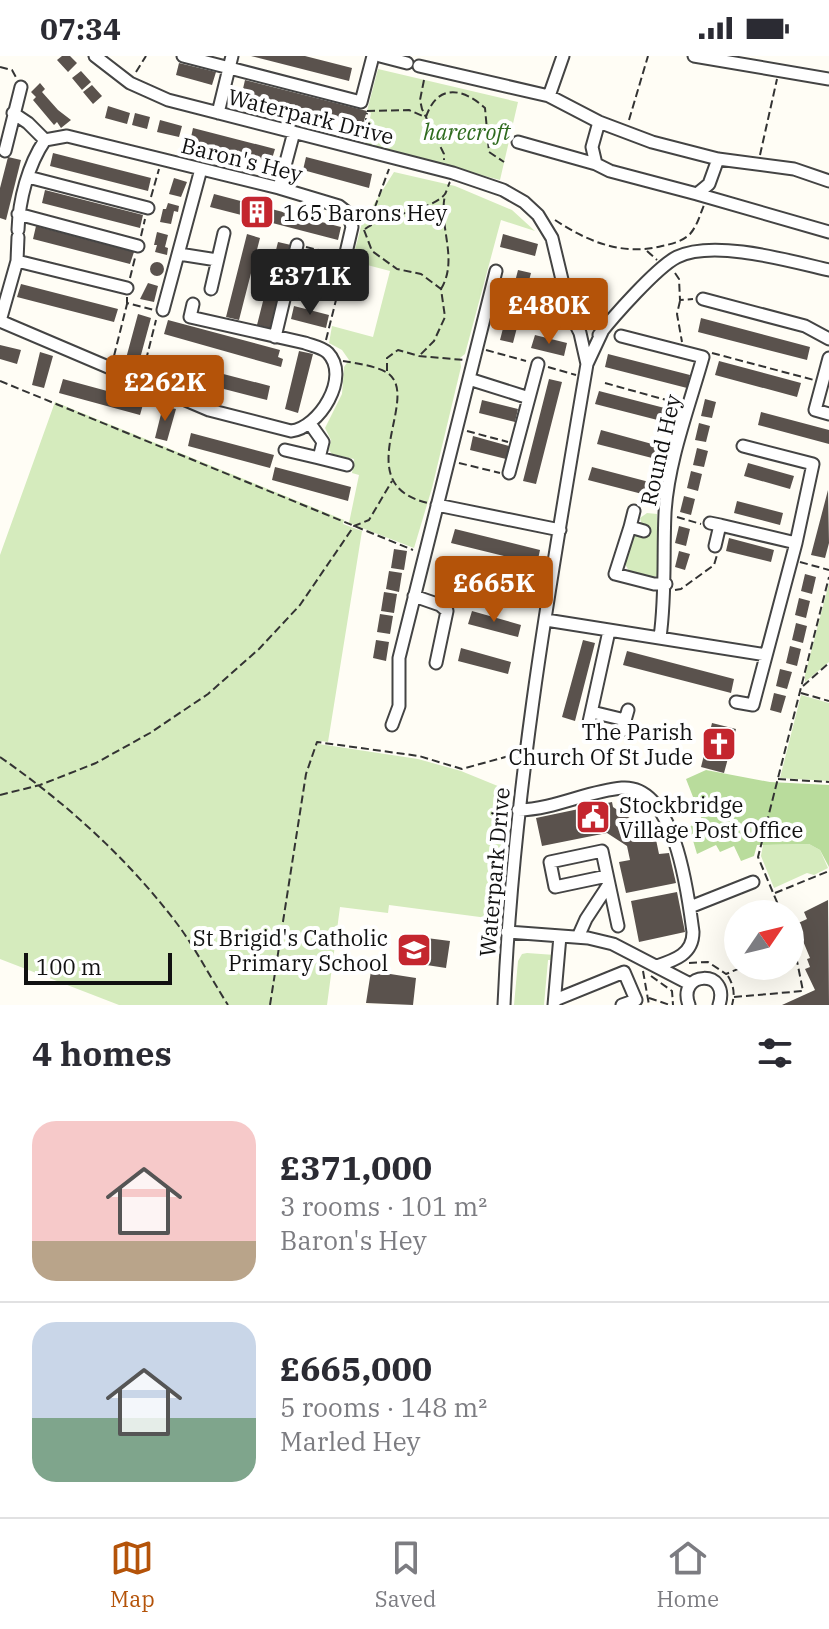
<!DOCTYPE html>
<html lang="en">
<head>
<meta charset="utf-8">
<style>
	body { margin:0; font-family:"IBM Plex Serif",serif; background:#f2f2f3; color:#2b2b33; height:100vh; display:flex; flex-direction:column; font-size:30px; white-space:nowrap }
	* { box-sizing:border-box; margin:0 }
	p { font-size:26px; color:#7c7c81 }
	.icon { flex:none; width:44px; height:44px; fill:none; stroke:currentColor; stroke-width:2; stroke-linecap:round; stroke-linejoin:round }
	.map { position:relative; height:949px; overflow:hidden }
	.panel { display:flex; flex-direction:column; background:#fff; flex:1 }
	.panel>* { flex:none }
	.needle { width:52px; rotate:55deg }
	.buttons { position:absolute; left:724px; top:844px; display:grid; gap:16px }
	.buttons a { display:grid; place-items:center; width:80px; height:80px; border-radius:50%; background:#fff; box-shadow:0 8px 32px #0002; font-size:40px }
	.scale { position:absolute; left:24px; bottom:20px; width:148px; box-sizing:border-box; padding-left:8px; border:4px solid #111; border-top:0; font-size:22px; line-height:28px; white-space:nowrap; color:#111; -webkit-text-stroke:6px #fff; paint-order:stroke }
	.price { position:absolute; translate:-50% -68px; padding:0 18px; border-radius:8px; background:#b45309; color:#fff; font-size:26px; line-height:52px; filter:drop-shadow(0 2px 4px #0008) }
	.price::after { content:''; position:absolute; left:50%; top:48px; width:24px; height:18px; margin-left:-12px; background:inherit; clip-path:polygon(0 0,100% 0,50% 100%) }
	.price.current { background:#222; color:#fff }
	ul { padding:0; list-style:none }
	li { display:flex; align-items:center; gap:24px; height:200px; padding:0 32px }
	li+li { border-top:2px solid #e1e1e2 }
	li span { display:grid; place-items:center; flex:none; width:224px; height:160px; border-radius:24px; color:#555 }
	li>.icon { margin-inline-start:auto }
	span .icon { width:96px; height:96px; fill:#fffc; stroke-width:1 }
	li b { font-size:34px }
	h2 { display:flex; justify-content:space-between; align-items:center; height:96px; padding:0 32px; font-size:34px }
	.status { display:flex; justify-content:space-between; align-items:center; height:56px; padding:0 40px; background:#fff; direction:ltr }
	.status svg { height:22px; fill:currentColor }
	.dock { display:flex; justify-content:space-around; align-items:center; height:112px; border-top:2px solid #e1e1e2; background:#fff; font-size:22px; color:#7c7c81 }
	.dock a { display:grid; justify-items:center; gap:4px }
	.dock .current { color:#b45309 }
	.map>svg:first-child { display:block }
	.green { fill:#d5ebbd }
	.forest { fill:#b9dc9c }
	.building { fill:#5a524d }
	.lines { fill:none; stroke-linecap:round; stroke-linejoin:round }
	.minor-casing { stroke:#444; stroke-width:15 }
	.path { stroke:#333; stroke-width:2; stroke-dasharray:8 4; stroke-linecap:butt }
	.minor { stroke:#fff; stroke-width:11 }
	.labels { text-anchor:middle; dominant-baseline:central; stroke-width:8; stroke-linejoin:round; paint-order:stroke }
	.street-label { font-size:22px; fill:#111; stroke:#fff }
	.park-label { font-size:22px; font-style:italic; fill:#2f6b1f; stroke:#fff }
	.poi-label { font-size:22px; fill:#111; stroke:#fff; text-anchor:start }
</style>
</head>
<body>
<div class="status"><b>07:34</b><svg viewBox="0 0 49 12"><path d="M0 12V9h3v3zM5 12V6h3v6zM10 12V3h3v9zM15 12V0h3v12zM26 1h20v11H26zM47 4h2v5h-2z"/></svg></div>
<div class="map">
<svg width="829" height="949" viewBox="0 0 829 949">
	<rect width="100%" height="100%" fill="#fffdf5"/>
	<path class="green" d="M378,13l140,33 -18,78 -135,-35 6,-32 -4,-2z
		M394,116l61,14 57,24 23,21 -34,-11 -36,134 -5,4 1,9 -29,121 -18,60 -65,-25 10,-48 -7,-2 2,-14 -22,-5 -3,-4 2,-10 -6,-12 17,-34 2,-27 5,-7 -7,-10 -13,-7 3,-17 41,11 17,-66 -38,-10 10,-38z
		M55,346l289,118 -1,4 19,7 -34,211 -8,-1 -1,3 99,15 43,12 49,20 -15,128 -106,-14 -1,8 -48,-6 -13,98h-208l-119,-46v-404z
		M647,457l10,1 3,61 -7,2 -24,-6 -5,-9 7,-25 6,-3 5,-9 -2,-7z
		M829,527v79l-24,20v-7z
		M801,639l28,8v78l-49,-3z
		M809,788l11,6 8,18 -14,7 -7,-2 -33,15 -13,-32 2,-11z
		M527,897l28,2v5h-7l-4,45h-30l4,-44 4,-7z"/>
	<path class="forest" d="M706,714l64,12 59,3v82l-9,-17 -11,-6 -52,1 -3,11 -13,5 -7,-15 -14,6 -4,-7 -19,9 -8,-27 13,-7 -16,-41z"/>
	<path class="building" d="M62,0h8l7,7 -9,9 -11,-12z
		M251,0h54l47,12 -3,13z
		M179,7l37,9 -4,13 -36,-10z
		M81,15l10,11 -9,8 -10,-12z
		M245,24l122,31 -4,13 -121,-31z
		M40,27l5,6 -3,3 16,18 13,10 -10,8 -4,-6 -3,3 -21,-25 3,-3 -5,-5z
		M92,29l10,11 -9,8 -10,-12z
		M108,50l22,7 -3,11 -22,-6z
		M135,57l15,4 -3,12 -15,-4z
		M160,64l22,6 -3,11 -22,-5z
		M193,72l82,21 -4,13 -81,-20z
		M53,97l98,25 -3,13 -98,-25z
		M8,101l13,3 -15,60 -6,-2v-30z
		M306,101l66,17 -3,14 -66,-18z
		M174,122l13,4 -6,15 -12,-3z
		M45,134l98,25 -3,13 -98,-25z
		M214,138l127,33 -3,13 -128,-33z
		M168,147l11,3 -1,6 -4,-1 -3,13 -11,-2 3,-13h3z
		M36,170l98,26 -4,12 -97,-25z
		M157,176l11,3 -3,12 3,1 -1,7 -12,-3 2,-7h-3z
		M247,178l13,4 -21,82 -13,-3z
		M503,178l35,10 -3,12 -35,-9z
		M278,186l13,3 -21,83 -13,-3z
		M305,195l28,8 -4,13 -20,-6 2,-6 -8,-2z
		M150 213a7 7 0 1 1 14 0a7 7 0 1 1-14 0Z
		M518,214l13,3 -18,70 -13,-3z
		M148,227l10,3 -4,16 -14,-3z
		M21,228l97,25 -4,13 -97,-25z
		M294,250l35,9 -3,13 -35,-9z
		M138,258l13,4 -13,48 -13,-4z
		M701,262l109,29 -3,13 -109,-28z
		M168,264l112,30 -2,7 5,2 -2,8 -117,-33z
		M535,279l32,8 -3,13 -33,-8z
		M0,289l21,5 -4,14 -17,-5z
		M299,295l14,3 -15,59 -13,-4z
		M40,296l13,4 -9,32 -12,-3z
		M608,298l82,21 -3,13 -82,-21z
		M158,301l112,29 -3,14 -113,-29z
		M719,305l82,22 -4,14 -82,-22z
		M63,323l81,22 -4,14 -81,-22z
		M549,323l13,3 -26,102 -13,-3z
		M599,335l81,21 -3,13 -82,-21z
		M705,343l11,3 -4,16 -11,-2z
		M482,344l36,9 -3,13 -36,-9z
		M163,350l13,3 -9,32 -12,-3z
		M761,356l68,18v14l-71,-19z
		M699,367l11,3 -4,16 -11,-2z
		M601,374l62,17 -3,13 -63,-16z
		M191,377l83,22 -4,13 -82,-22z
		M473,380l36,10 -3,13 -36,-9z
		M697,392l11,3 -4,16 -11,-2z
		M748,407l46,13 -4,13 -46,-13z
		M275,411l76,20 -3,14 -76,-21z
		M592,411l61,16 -3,13 -62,-16z
		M691,415l11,3 -4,17 -11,-3z
		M828,434l1,53 -4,15 -14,-3z
		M684,440l11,3 -4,16 -11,-3z
		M737,445l46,12 -3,12 -46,-12z
		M679,470l11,3 -4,17 -11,-3z
		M455,473l85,21 -3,14 -86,-21z
		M729,482l45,12 -3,12 -45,-11z
		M394,493l13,2 -3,19 -13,-2z
		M679,495l11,3 -5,16 -10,-3z
		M446,510l85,21 -3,14 -86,-21z
		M389,515l13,2 -3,19 -13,-3z
		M805,518l11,3 -4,17 -11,-3z
		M384,536l13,2 -3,19 -13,-2z
		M799,542l11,3 -4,17 -11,-3z
		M472,555l49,14 -3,12 -50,-13z
		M380,558l13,2 -3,18 -13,-2z
		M796,567l11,3 -4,17 -11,-3z
		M376,584l13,2 -3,19 -13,-3z
		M583,584l12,3 -20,78 -13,-4z
		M790,590l11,3 -4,17 -11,-3z
		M461,592l50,14 -3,12 -50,-13z
		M627,595l107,28 -3,14 -108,-28z
		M780,613l12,3 -5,17 -11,-3z
		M774,637l12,3 -5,17 -11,-3z
		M712,667l24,6 -12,44 -23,-6z
		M612,746l1,5 36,24 5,-1 5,24 10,-1 7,30 -50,10 -7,-31 11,-2 -3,-14 -20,-13 -65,13 -6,-28z
		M677,836l8,40 -46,10 -8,-41z
		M828,844l1,105h-47l33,-15 -10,-21 5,-2 -3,-8 3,-1 -14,-34 11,-5 -3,-7z
		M411,880l39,5 -4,27 -39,-6z
		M371,915l45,7 -3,27 -47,-2z"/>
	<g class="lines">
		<g class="minor-casing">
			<path id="minor" d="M95,0l35,27 38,17 285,73 50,17 21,12 14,13 14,23 18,75 10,20 7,31
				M183,0l178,46 12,-46
				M380,0l27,7
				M694,0l135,23
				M419,10l130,30 50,26 53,20 66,17 76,10 35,12
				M549,40l14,-40
				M13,57l15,10 17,17
				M218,57l14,-57
				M599,66l-7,25 4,17 14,7 87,23 12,-10 9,-25
				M518,86l78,22
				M5,95l16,-64
				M28,121l120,31
				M279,132l15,-56
				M697,138l132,38
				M18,158l120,32
				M18,174c1,-30 10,-65 27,-90l22,-4 212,52 60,18 9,7 4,14 -14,60 -9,4 -24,-6 -5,3 -2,5
				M179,198l38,6
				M17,205l110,27
				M211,233l13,-56
				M568,234l9,12 24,15 2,11
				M703,243l102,27 24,13
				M163,254l38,-141
				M0,265l209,89 82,21c28,-3 60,-54 37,-78 -6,-6 -15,-7 -23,-10l-115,-26 3,-13
				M0,265l17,-60 1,-24
				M599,279c14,-18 58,-68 78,-78 37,-18 113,4 152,13
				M621,280l82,21c-14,50 -35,104 -38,156 -2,42 1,82 -5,124
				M275,281l22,-92
				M829,302l-14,52 14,4
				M469,323l60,19
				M285,394l34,8 4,-16 -12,-17
				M319,402l28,7
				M509,417l29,-109
				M437,449l123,25
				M634,455l-4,16 14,4
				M710,467l10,2 -5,21
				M720,469l76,18
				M630,471l-15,47 39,10h12
				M414,540l26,9 7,6 -11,52
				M546,564l220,35
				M736,646l17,3 43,-162 17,-79 -70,-18
				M592,656l33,8
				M589,666l20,-91
				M392,669l7,-19v-48l97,-387
				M622,675l6,-21
				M518,754c38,-1 69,-19 104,-22 53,-4 66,106 71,144 0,22 -18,28 -36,34
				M607,820l-52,11 -5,-25 52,-11 16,75
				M690,851l63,-25
				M507,876l81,6 25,6 77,40
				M578,881l8,-18 23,-35
				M555,944l69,-28 12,28 -14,5
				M504,949c9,-215 47,-429 83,-641l15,-32
				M554,949l6,-69
				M689,949c-13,-34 42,-37 30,0"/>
		</g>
		<path class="path" d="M0,11l12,3 5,9
			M136,16l10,-16
			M424,24l-4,20 2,9 22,45v6
			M367,55l42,-1 16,7
			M426,61c11,-33 36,-30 59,-9l4,44 15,10
			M629,64l19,-64
			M363,82l4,-25
			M760,99l17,-76
			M151,141l8,-28
			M376,164l-1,-13 14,-38
			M555,164c33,22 68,36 107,26 10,-2 21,-5 28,-12 7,-8 10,-19 14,-29
			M365,173c19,-14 68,-19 80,-35 1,-1 4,-11 5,-12
			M364,174l8,21 25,18 24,5 20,15 4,28 -11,24 -15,15
			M141,180l4,-17
			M306,191l29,7
			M647,195l10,9
			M675,217l4,6 1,21 13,-1
			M130,222l5,-20
			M441,233c18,-30 -3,-62 4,-94
			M127,241v6l27,7
			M680,245l-3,13 5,28
			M326,284l10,-40
			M486,294l40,11
			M712,297l102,27
			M114,300l13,-52
			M343,305c13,2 32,5 43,11 39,23 -41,112 42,131
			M548,311l28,8
			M387,315v-13l11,-8 21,6 45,4
			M143,316l13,-52
			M0,325l413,169
			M605,327l72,20
			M467,375l41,11
			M459,407l41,10
			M677,461l24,7
			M800,506l29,8
			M675,534l6,-1 33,-24 3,-10
			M803,630l26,-23
			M801,637l28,8
			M0,701c66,46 126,100 175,164 20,26 35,56 53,84
			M778,723l51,3
			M0,739l40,-10 56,-22 54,-30 58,-39 51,-45 41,-44 54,-79 15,-6 23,-39
			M775,837l54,-22
			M782,858l-24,-57 71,-280
			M790,876l5,12 -4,2
			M689,907l19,-1 18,12 19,-8
			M643,915l6,34
			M651,920l21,15 1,14
			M728,920c6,10 7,18 4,29
			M734,941l69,-6 -6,-30 -7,-13
			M649,942l21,7
			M270,949l36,-231 11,-32 102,14 43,13 54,-15"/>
		<use href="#minor" class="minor"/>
	</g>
	<defs>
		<g id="building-square" transform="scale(1.8)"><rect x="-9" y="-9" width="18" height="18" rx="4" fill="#c4262e" stroke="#fff"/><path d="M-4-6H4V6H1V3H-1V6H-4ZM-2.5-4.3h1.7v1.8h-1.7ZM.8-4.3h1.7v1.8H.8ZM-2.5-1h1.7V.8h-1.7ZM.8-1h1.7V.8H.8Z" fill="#fff"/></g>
		<g id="church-square" transform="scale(1.8)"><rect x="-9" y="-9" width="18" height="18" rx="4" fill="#c4262e" stroke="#fff"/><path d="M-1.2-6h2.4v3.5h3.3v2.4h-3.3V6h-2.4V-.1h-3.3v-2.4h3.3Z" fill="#fff"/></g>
		<g id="civic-square" transform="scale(1.8)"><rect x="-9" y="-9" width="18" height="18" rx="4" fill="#c4262e" stroke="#fff"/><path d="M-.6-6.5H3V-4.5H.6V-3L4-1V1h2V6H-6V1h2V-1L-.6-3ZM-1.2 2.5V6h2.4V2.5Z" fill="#fff"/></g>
		<g id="school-square" transform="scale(1.8)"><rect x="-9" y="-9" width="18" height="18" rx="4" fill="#c4262e" stroke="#fff"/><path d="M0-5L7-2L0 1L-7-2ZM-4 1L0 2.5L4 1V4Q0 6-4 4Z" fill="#fff"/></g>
	</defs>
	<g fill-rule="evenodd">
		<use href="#building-square" x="257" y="156"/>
		<use href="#church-square" x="719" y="688"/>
		<use href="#civic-square" x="593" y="761"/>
		<use href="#school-square" x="414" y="894"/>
	</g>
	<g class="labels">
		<g class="street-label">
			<text transform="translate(311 60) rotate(14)">Waterpark Drive</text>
			<text transform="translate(242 103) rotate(14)">Baron's Hey</text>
			<text transform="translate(660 394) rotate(-77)">Round Hey</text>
			<text transform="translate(494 816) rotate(-85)">Waterpark Drive</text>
		</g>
		<g class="park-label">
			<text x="467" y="75">harecroft</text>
		</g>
		<g class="poi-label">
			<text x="283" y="156">165 Barons Hey</text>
			<text x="693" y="675" text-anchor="end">The Parish<tspan x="693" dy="25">Church Of St Jude</tspan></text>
			<text x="619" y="748">Stockbridge<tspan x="619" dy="25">Village Post Office</tspan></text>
			<text x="388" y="881" text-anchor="end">St Brigid's Catholic<tspan x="388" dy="25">Primary School</tspan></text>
		</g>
	</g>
</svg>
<div class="buttons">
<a><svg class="needle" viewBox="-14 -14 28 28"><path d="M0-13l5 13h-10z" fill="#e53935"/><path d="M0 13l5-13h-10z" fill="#7c7c81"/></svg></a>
</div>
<div class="scale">100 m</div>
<b class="price current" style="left:310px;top:261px">£371K</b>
<b class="price" style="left:549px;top:290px">£480K</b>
<b class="price" style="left:165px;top:367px">£262K</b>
<b class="price" style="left:494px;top:568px">£665K</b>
</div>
<section class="panel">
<h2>4 homes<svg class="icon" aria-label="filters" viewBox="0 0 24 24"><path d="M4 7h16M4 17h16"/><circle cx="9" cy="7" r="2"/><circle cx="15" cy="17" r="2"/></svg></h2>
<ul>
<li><span style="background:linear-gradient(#f6c9c9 75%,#b9a48a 0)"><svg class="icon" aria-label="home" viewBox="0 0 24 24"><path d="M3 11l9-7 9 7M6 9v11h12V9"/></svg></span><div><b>£371,000</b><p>3 rooms · 101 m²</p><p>Baron's Hey</p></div></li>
<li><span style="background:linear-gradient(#c9d6e8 60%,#7fa58c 0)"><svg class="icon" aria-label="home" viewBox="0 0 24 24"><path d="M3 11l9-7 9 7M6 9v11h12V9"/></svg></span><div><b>£665,000</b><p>5 rooms · 148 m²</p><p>Marled Hey</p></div></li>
</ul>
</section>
<nav class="dock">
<a class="current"><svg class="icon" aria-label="map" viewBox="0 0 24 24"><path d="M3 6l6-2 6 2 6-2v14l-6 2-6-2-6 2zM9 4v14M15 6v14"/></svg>Map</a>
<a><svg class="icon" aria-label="saved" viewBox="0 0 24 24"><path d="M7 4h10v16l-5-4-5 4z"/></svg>Saved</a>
<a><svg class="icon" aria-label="home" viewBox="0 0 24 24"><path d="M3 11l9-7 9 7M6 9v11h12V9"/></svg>Home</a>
</nav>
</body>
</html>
